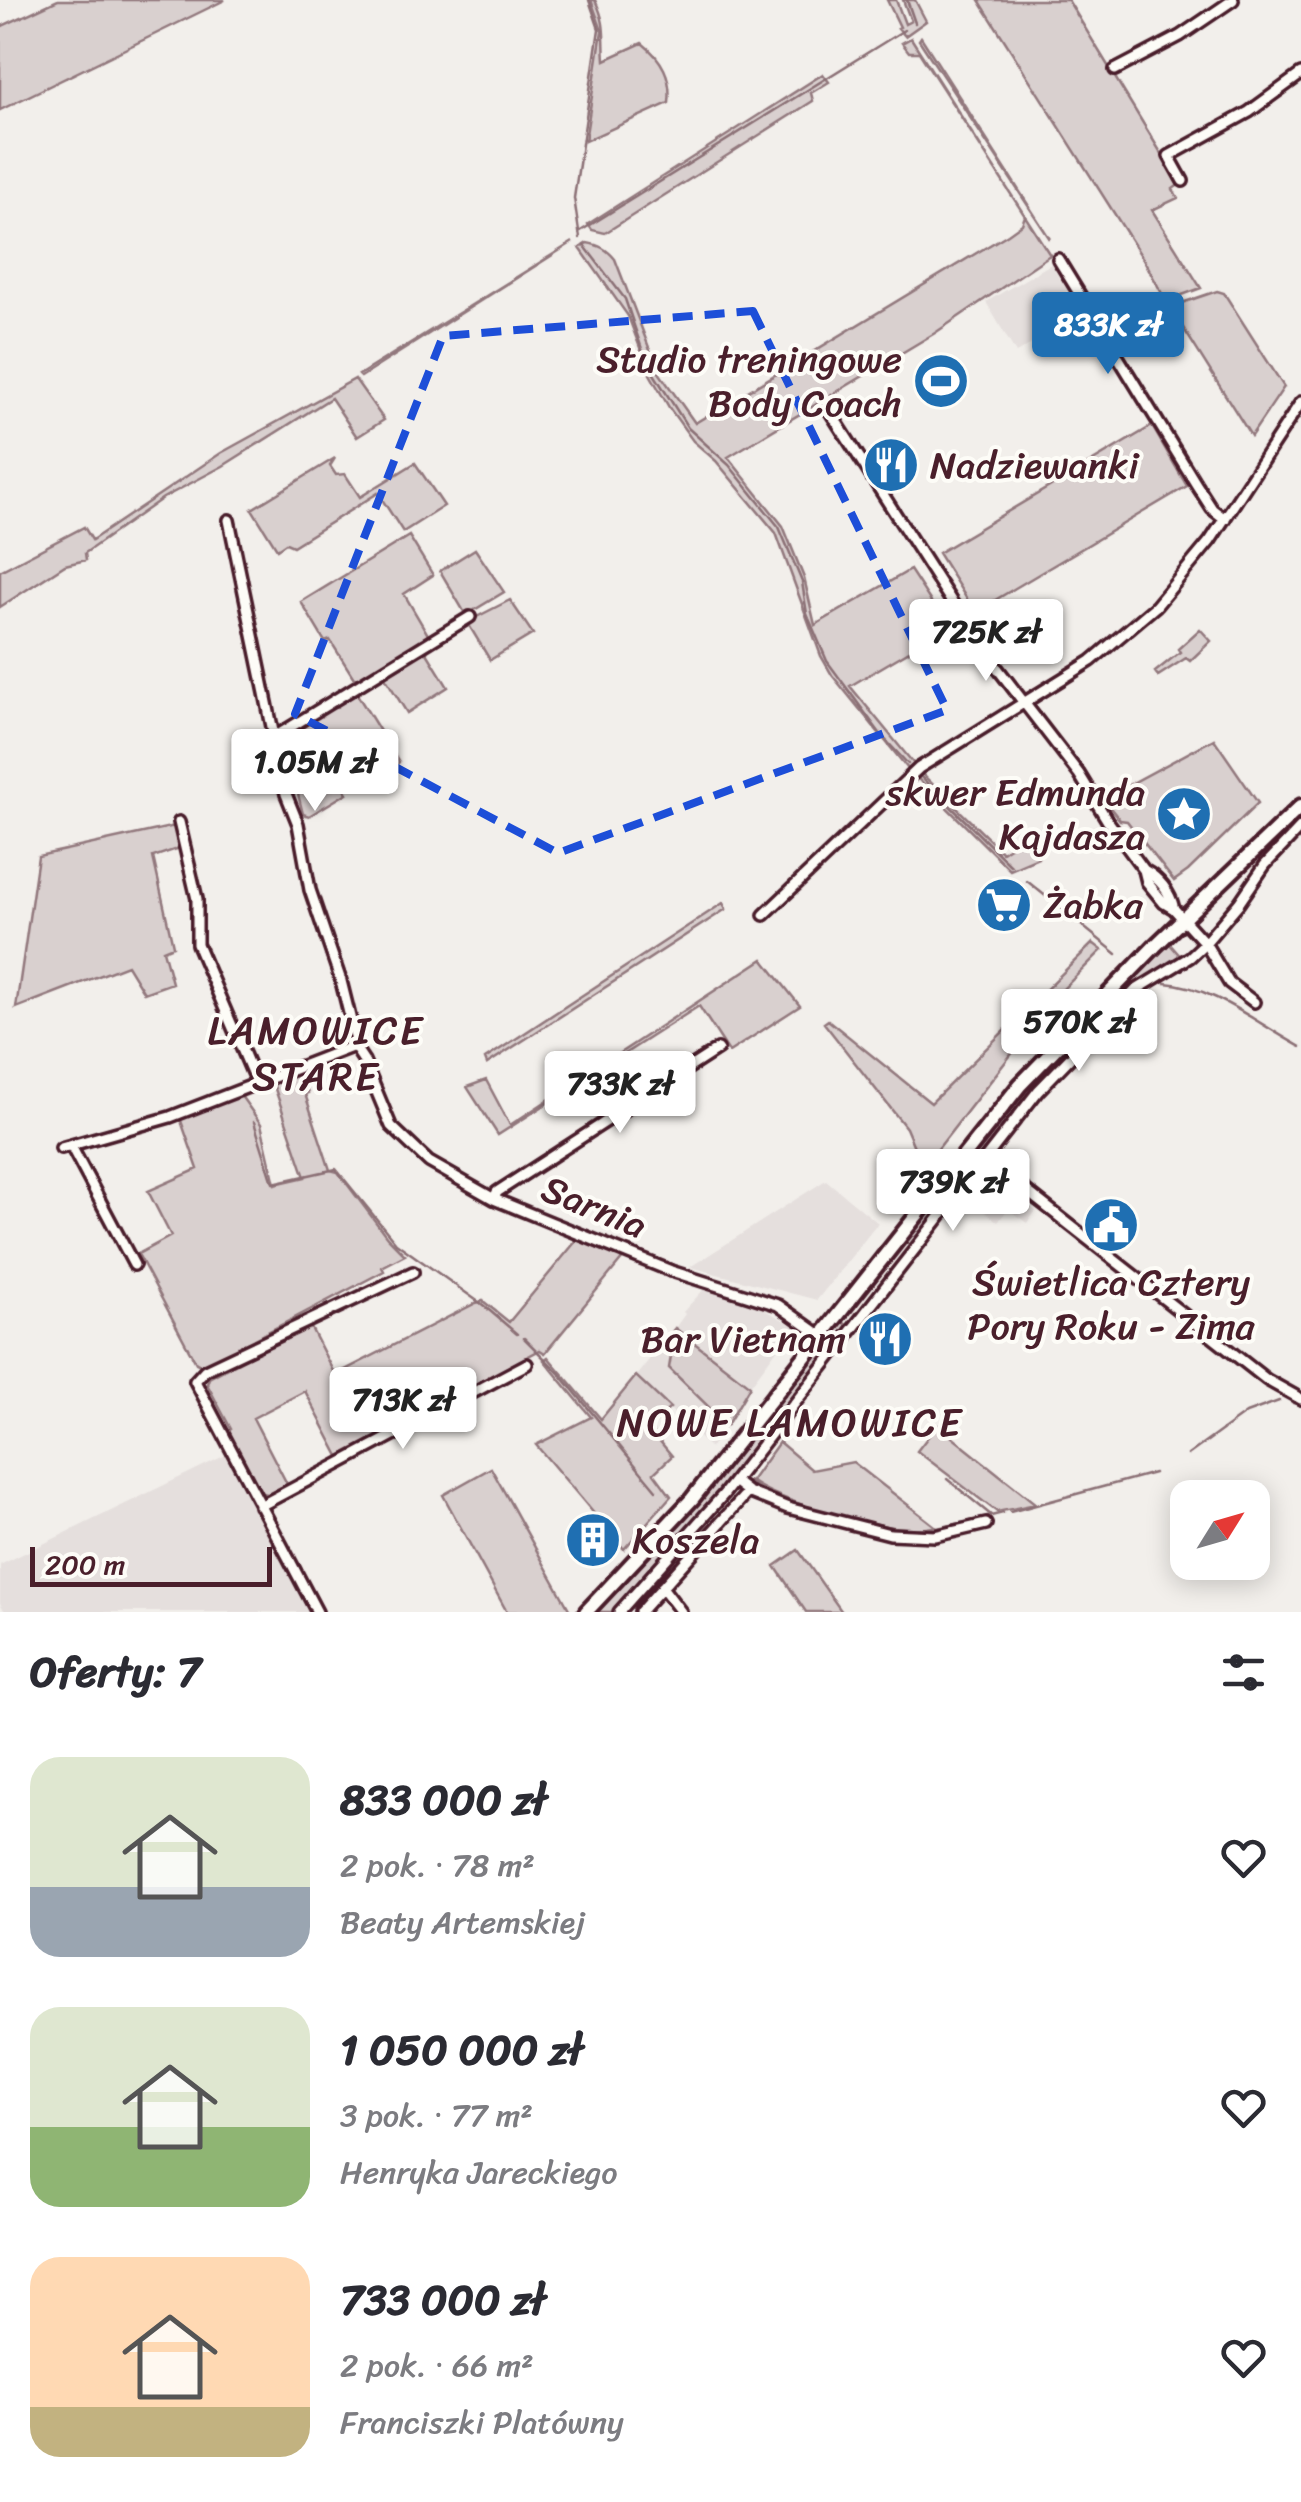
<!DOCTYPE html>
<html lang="pl">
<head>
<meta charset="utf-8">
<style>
	body { margin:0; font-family:Sriracha,sans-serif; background:#f7f7f7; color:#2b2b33; height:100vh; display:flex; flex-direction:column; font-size:38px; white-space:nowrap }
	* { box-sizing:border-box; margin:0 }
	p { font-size:32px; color:#7c7c81 }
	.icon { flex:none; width:55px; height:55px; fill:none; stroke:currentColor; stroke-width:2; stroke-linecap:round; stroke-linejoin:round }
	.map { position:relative; height:1612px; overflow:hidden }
	.panel { display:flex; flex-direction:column; background:#fff; flex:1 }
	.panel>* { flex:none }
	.needle { width:65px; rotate:53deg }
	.controls { position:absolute; left:1170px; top:1480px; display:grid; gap:20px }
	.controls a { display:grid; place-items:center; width:100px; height:100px; border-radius:20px; background:#fff; box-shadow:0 5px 25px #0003; font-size:50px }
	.scale { position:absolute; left:30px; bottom:25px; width:242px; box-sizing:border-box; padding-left:10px; border:5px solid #4a1f2b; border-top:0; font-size:28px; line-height:35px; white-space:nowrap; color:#4a1f2b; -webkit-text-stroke:8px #fdfcf7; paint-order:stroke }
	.price { position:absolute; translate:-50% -85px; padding:0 22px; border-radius:10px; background:#fff; color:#222; font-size:32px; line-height:65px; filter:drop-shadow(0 2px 5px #0008) }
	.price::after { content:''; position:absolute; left:50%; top:60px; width:30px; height:22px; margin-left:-15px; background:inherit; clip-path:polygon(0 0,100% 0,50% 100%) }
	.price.on { background:#1f6fb2; color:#fff }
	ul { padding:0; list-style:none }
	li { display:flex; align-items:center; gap:30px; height:250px; padding:0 30px }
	li span { display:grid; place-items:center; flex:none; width:280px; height:200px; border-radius:30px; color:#555 }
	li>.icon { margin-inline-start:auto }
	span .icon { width:120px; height:120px; fill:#fffc; stroke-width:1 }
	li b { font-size:42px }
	h2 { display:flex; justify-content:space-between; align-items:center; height:120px; padding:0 30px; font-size:42px }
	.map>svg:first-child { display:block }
	.built { fill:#e5dfdd }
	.green { fill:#d9d0cf; stroke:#92787d; stroke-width:2.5 }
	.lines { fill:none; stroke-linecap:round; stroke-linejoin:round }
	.stream { stroke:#8b6f75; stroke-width:2.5 }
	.street-casing { stroke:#4a1f2b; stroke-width:16 }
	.secondary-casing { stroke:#4a1f2b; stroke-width:20 }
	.street { stroke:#fdfcf7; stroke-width:9 }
	.secondary { stroke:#fdfcf7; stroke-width:12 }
	.marked { fill:none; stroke:#1d4ed8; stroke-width:8; stroke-dasharray:20 12; stroke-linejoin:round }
	.labels { text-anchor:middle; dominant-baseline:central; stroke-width:8; stroke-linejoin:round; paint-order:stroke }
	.poi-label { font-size:38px; fill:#4a1f2b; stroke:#fdfcf7; text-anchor:end }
	.street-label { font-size:38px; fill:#4a1f2b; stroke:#fdfcf7 }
	.neighbourhood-label { font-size:40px; letter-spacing:2.5px; fill:#4a1f2b; stroke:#fdfcf7 }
</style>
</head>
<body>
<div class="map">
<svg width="1301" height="1612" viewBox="0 0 1301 1612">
	<rect width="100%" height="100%" fill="#f2efeb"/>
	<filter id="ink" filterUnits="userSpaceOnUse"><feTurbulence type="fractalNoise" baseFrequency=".01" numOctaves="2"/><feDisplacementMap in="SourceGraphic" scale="20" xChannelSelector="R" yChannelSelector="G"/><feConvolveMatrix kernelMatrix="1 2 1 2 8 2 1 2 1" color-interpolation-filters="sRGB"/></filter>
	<g filter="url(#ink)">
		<path class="built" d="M1051,264l16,26 -1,3 16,22 -66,38 -30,-51z
			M991,1176l45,35 -9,12 -19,-14 -10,13 -28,-22z
			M826,1180l52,43 -61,77 -127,-33z
			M705,1288l49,16 40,22 -44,60 -75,-58 10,-14 -2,-2z
			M660,1346l11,10 -2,13 58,56 -17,23 -74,-72z
			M228,1454l82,158h-305l-5,-9v-38z"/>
		<path class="green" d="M58,0h167l-225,110v-83z
			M591,0h4c12,25 8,34 10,60l37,-17c20,16 30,34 27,60l-84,38 17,-110z
			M887,0h9l9,24 6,-3 -8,-21h12l11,21 -21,15 -7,-8 2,-1z
			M979,0h89l112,184 -7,5 5,9 -26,12 49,78 -35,13 -21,-39z
			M921,37l129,202 -131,-199z
			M911,38l139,217 -115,78 -207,124 55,69 21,52 11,47 95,-55 38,58 -98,58 64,78 -6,5 -76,-94 -11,-19 -45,-123 -60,-72 -23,-20 -23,-32 -20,-35 -22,-58 -48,-68 7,-5c12,2 20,6 28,16l43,112 37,52 313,-189 14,-10 3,-8 -106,-164h-10l-7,-9z
			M823,74l6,8 -18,11 2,8 -208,132 -13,-3 -4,-6z
			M573,242l-212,135 -2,-2z
			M1217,291l7,2 60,94 -33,49 -81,-129z
			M355,379l29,41 -27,17 -26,-39 -108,68 -60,32 -78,55 1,7 -21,5 -65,42v-36l84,-44 8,13 129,-87z
			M1152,426l35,60 -212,126 -37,-59z
			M335,458l-5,8 6,9 9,-1 15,23 55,-34 29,43 -41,26 -25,-39 -85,53 -7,-3 -9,6 -25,-40z
			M409,536l24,39 -29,19 26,44 -73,45 -27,-43 -5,2 -24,-40z
			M475,549l29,43 -38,23 -26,-44z
			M510,600l23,34 -43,26 -23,-38z
			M1200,629l11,12 -21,20 -4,-3 -28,18 -3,-4 25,-20 -2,-3z
			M424,648l24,39 -41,26 -24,-39z
			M355,691l44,71 -12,14 -24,-37 -36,22 20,32 -38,23 -6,-2 -8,-32 -5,2 -10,-39 2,-9z
			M1214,739l44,64 -70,68 -14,10 -47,-60 -7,-1 -17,-21z
			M922,774l80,78 21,-14 1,-7 15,23 -1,4 -28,12 -92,-91z
			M175,826l5,22 -27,9 20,89 -10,4 9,33 -28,10 -17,-28 -111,43 22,-152z
			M723,903l3,6 -239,155 -2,-5z
			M1093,943l9,7 -43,43 -136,175 -17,-40 -82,-105 4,-3 103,83z
			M1169,943l13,15c-114,62 -191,185 -267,287l-10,-2 10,-19 118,-146z
			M763,959l37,47 -71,46 -30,-46 -201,129 -31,-48 19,-7 24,45z
			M301,1071l7,22 -3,1 25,76 8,2 49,65 18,18 -23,12 2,4 -181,95 -7,-3 -58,-109 33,-18 -23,-45 50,-22 -18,-51 61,-22 20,28 14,60 30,-7 -32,-94z
			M577,1240l46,18 -78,95 -5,-3 -201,106 -34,-65 -52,27 34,66 -19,10 -7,-1 -33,-62 3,-2 -24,-45 2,-6 100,-54 26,51 141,-72 7,-2 26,21z
			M843,1322l6,5 -127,162 -109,123h-19c88,-92 175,-196 249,-290z
			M675,1328l75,58 -23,39 -58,-57 2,-12 -11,-10z
			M548,1357l53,62 35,-43 34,32 -21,20 23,28 -18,17 17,23 -47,53 -88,-104 55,-28 -47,-57z
			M937,1425l99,79 -39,8 -80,-61z
			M779,1442l33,28 41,-8 82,64c-30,13 -157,-23 -184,-45z
			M491,1468l78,141 -3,3h-59l-64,-117z
			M798,1550l44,62h-36l-31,-46z"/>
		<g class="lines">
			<path class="stream" d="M907,0l8,23
				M579,232l325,-202
				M580,238l-6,-40 25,-169 -10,-29
				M584,245l41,54 21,62 42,67 41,37 50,62 23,55 5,32 20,47 55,75 26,28
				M922,778l89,88
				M1027,881l90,73
				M1165,983c48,3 94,42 136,64
				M254,1122l19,61 63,-14 60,74 87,62 34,29
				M524,1338l35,35 97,117
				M1293,1403l8,2
				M1188,1455l58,-42 33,-12
				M947,1479l45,37
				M748,1481l19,14
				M1010,1512l144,-39
				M825,1513l41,9
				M987,1517l16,-4
				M873,1523l32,8
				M923,1531l57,-12"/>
			<g class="street-casing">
				<path id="street" d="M1115,70l65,-34 53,-36
					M1183,181l-14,-25 80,-44 52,-38
					M1058,259l138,225 16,25 13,10
					M827,407l151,236 101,131 28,46 37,50 3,12 17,21 10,6 31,34 24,40 25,19
					M229,520l57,274 12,30 12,66 31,91 15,60 -2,5
					M276,736l194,-119
					M179,822l18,77v45l60,140
					M1144,870c15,8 26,22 30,39
					M764,915l155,-147 172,-107 65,-55 54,-65 91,-139
					M354,1046l10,15 27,65 38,36 65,37 56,23 121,49 107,34 45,32
					M71,1146l63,119
					M61,1148l109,-31 184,-71
					M986,1159l281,221 34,19
					M494,1199l3,-7 221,-143
					M734,1481l14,11 40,16 102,26 45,2 51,-12
					M260,1506l267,-142
					M662,1587l19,25
					M317,1612l-122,-231 10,-11 208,-98
					M619,1612l105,-118 314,-403 98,-101 54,-33 15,-14 34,-40 26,-38 36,-38
					M640,1612l108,-120"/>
			</g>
			<g class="secondary-casing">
				<path id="secondary" d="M586,1612l106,-113 328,-414 135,-139 146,-140"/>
			</g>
			<use href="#street" class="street"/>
			<use href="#secondary" class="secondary"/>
		</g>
	</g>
	<path class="marked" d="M753,311l194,399 -389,143 -263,-139 148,-378z"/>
	<defs>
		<g id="stadium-disc" transform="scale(2.875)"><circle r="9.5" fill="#1f6fb2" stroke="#fdfcf7"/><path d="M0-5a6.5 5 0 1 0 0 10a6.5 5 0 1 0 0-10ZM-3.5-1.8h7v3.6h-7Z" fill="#fff"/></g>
		<g id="restaurant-disc" transform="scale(2.875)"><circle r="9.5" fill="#1f6fb2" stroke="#fdfcf7"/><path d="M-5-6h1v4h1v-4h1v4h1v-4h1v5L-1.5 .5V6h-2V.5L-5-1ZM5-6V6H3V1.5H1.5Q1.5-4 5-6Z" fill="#fff"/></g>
		<g id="sight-disc" transform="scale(2.875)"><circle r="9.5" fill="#1f6fb2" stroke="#fdfcf7"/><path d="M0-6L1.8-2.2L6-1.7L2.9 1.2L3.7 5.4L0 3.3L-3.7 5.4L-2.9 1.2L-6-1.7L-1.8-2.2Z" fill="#fff"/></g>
		<g id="supermarket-disc" transform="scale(2.875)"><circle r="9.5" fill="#1f6fb2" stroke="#fdfcf7"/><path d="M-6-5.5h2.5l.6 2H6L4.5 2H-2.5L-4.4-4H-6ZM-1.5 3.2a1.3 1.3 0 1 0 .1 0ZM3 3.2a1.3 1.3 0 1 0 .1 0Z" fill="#fff"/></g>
		<g id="civic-disc" transform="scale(2.875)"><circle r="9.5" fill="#1f6fb2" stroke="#fdfcf7"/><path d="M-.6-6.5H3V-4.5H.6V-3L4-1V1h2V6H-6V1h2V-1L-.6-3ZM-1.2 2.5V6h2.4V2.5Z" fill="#fff"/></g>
		<g id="building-disc" transform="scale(2.875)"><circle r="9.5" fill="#1f6fb2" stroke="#fdfcf7"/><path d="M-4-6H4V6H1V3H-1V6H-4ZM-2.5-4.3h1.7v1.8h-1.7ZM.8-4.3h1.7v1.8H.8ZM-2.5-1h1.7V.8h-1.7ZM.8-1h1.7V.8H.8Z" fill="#fff"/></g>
	</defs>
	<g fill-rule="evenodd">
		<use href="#stadium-disc" x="941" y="381"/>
		<use href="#restaurant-disc" x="891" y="465"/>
		<use href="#sight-disc" x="1184" y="814"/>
		<use href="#supermarket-disc" x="1004" y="905"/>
		<use href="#civic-disc" x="1111" y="1225"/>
		<use href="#restaurant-disc" x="885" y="1339"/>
		<use href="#building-disc" x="593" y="1540"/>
	</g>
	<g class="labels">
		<g class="poi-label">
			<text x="902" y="359">Studio treningowe<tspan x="902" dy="44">Body Coach</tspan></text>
			<text x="930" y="465" text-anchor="start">Nadziewanki</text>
			<text x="1145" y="792">skwer Edmunda<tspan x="1145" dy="44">Kajdasza</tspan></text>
			<text x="1043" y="905" text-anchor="start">Żabka</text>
			<text x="1111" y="1282" text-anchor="middle">Świetlica Cztery<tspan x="1111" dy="44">Pory Roku - Zima</tspan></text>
			<text x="846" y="1339">Bar Vietnam</text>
			<text x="632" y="1540" text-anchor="start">Koszela</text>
		</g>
		<g class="street-label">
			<text transform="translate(594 1207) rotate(22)">Sarnia</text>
		</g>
		<g class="neighbourhood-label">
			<text x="316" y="1030">LAMOWICE<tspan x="316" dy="46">STARE</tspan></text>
			<text x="790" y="1422">NOWE LAMOWICE</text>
		</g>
	</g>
</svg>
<div class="controls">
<a><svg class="needle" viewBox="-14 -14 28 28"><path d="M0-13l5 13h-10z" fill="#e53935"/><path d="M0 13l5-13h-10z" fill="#7c7c81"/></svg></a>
</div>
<div class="scale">200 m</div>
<b class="price on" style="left:1108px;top:377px">833K zł</b>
<b class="price" style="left:986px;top:684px">725K zł</b>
<b class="price" style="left:315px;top:814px">1.05M zł</b>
<b class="price" style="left:1079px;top:1074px">570K zł</b>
<b class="price" style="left:620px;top:1136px">733K zł</b>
<b class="price" style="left:953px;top:1234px">739K zł</b>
<b class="price" style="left:403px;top:1452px">713K zł</b>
</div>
<section class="panel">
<h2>Oferty: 7<svg class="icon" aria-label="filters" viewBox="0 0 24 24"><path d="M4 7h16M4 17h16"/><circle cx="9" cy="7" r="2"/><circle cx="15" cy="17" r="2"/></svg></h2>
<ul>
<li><span style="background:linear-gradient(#dfe7d0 65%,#9aa5b1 0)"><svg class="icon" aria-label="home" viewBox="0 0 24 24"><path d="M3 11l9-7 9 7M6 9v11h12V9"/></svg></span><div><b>833 000 zł</b><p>2 pok. · 78 m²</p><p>Beaty Artemskiej</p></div><svg class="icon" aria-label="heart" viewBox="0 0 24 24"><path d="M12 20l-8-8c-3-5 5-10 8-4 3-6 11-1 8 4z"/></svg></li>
<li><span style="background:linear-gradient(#dfe7d0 60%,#8fb573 0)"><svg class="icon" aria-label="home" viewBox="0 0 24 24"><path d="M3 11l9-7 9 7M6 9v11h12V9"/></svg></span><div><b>1 050 000 zł</b><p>3 pok. · 77 m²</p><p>Henryka Jareckiego</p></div><svg class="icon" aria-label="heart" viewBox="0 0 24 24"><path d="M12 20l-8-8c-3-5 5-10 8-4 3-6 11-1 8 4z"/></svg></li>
<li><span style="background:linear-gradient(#ffd9b3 75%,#c2b280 0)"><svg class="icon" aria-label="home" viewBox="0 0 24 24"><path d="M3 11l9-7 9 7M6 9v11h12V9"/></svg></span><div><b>733 000 zł</b><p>2 pok. · 66 m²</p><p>Franciszki Platówny</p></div><svg class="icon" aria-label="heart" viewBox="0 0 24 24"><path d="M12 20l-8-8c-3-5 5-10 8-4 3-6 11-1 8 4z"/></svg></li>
</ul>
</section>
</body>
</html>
